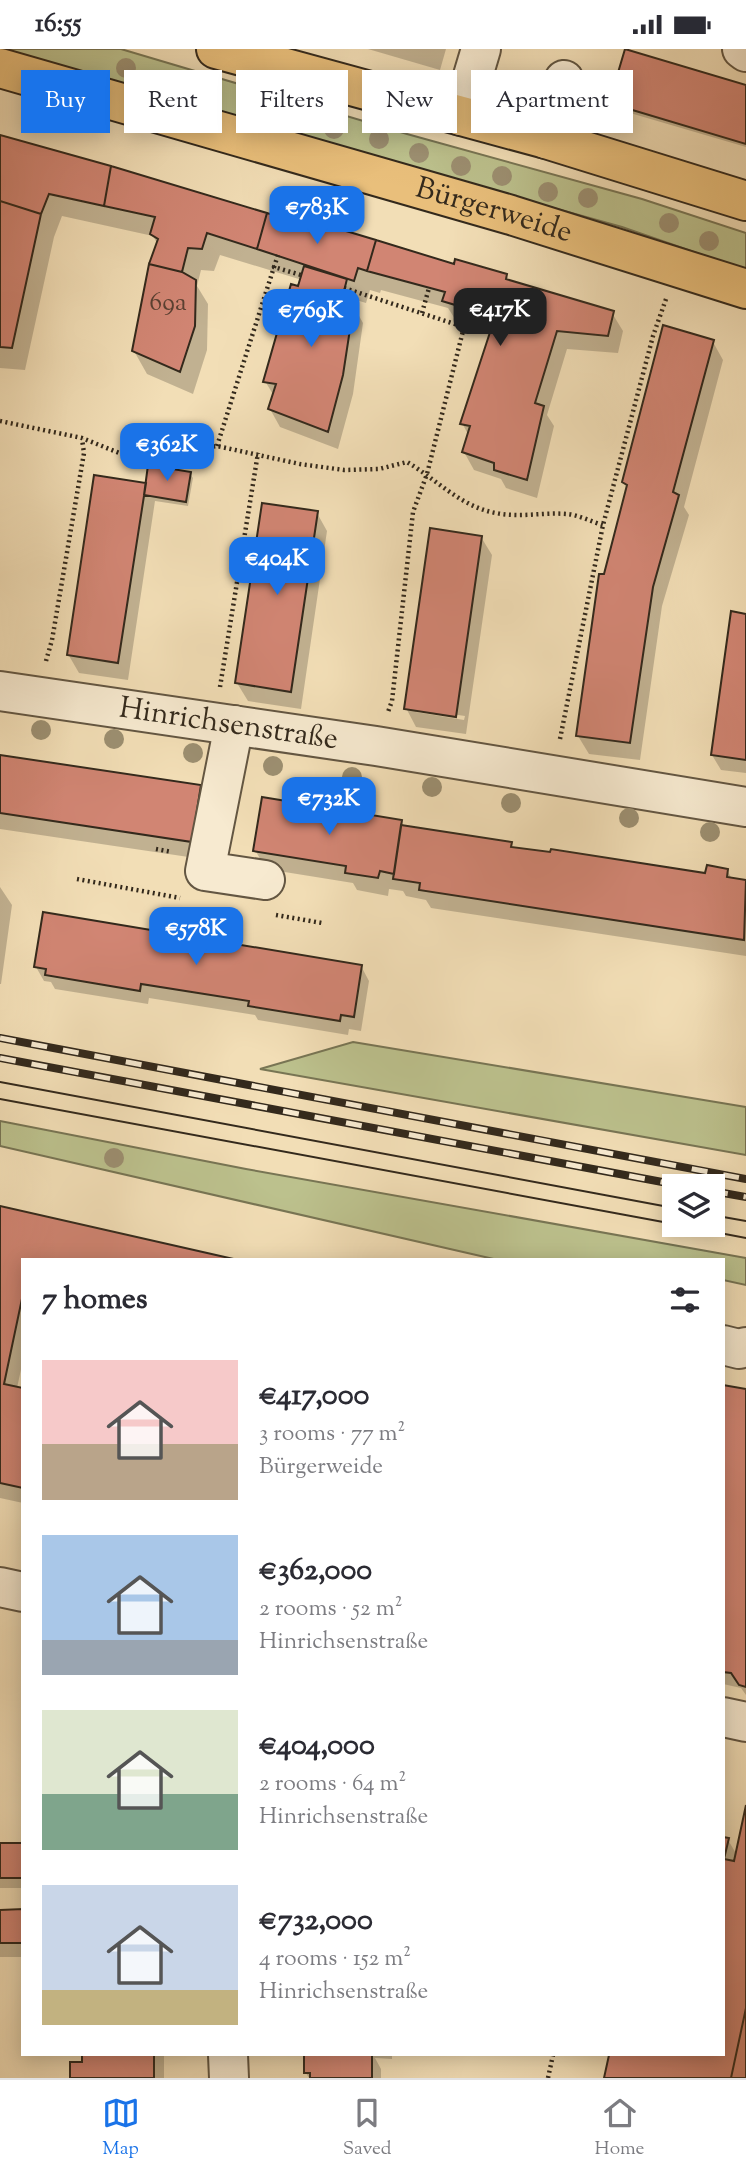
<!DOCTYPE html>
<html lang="en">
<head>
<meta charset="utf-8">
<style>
	body { margin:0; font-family:"Sorts Mill Goudy",serif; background:#f2f2f3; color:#2b2b33; height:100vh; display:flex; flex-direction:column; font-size:26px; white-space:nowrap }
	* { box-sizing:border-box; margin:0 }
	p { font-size:23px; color:#7c7c81 }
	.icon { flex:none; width:38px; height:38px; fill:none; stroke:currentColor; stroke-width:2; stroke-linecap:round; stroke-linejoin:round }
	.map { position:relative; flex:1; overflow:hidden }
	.panel { position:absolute; left:21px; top:1209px; width:704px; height:798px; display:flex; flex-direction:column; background:#fff; border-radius:0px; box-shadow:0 4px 18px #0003 }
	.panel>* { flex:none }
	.top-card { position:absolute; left:21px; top:21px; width:705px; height:63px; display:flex; gap:14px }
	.fabs { position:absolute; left:662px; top:1125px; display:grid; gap:14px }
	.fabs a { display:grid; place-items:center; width:63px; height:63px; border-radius:0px; background:#fff; box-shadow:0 4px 18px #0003; font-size:35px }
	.price { position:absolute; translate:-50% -60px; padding:0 16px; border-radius:14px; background:#1a73e8; color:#fff; font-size:23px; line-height:46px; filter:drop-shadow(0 2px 4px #0008) }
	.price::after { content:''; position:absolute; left:50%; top:42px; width:21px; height:16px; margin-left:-10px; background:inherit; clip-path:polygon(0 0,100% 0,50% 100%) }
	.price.selected { background:#222; color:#fff }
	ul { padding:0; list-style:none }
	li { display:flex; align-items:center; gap:21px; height:175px; padding:0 21px }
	li span { display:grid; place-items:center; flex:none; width:196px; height:140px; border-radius:0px; color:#555 }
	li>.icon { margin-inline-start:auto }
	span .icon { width:84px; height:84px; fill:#fffc; stroke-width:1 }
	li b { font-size:30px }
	h2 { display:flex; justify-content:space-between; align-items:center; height:84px; padding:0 21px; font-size:30px }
	.chip { padding:0 24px; border-radius:0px; background:#fff; box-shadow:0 4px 18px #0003; font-size:24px; line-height:63px }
	.chip.selected { background:#1a73e8; color:#fff }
	.status { display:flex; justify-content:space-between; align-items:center; height:49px; padding:0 35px; background:#fff; direction:ltr }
	.status svg { height:19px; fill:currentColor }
	.tab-bar { display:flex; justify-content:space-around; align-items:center; height:98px; border-top:2px solid #e1e1e2; background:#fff; font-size:19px; color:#7c7c81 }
	.tab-bar a { display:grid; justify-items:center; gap:4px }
	.tab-bar .selected { color:#1a73e8 }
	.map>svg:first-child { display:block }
	.green { fill:#bcc18d; stroke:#787554; stroke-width:2 }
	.shadow { fill:#0003; fill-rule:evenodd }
	.building { fill:#d18573; stroke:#33291c; stroke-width:2 }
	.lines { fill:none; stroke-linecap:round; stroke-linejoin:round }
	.minor-casing { stroke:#635642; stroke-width:42 }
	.major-casing { stroke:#33291c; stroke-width:42 }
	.path { stroke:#33291c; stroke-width:4.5; stroke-dasharray:2 3.5; stroke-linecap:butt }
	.minor { stroke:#f7ead0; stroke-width:38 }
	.major { stroke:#e9bf7b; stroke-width:38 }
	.tram { stroke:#33291c; stroke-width:2 }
	.rail-casing { stroke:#33291c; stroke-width:8 }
	.rail { stroke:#f7ead0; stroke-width:5; stroke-dasharray:16; stroke-linecap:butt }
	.tree { fill:#9c8f71 }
	.labels { text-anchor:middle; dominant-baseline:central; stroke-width:6; stroke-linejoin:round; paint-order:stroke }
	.number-label { font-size:26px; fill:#5a4032 }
	.street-label { font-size:30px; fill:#33291c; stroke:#f7ead0 }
</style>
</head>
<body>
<div class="status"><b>16:55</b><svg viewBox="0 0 49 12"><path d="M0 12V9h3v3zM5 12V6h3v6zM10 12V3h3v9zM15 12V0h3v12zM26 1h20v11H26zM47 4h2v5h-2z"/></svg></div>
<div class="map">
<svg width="746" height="2029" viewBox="0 0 746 2029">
	<rect width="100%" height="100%" fill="#f2deb6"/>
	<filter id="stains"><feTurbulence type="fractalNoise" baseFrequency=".00286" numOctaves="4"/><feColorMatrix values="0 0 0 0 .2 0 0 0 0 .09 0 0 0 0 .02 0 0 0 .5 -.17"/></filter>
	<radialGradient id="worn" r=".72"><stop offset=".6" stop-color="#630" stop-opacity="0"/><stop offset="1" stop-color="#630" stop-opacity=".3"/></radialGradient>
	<path class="green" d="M0,0h121l286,85 235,65 104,34v37l-124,-43 -245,-68z
		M353,993l393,65v48l-486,-86z
		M0,1072l246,48 500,89v27l-23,-5v-20h-225l-498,-114z"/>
	<path class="shadow" d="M368,0h78l-6,21z
		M746,38v60l-133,-39 -2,-5z
		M0,88l315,92 140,37 51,9 4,7 102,31 11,18 -5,22 -51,-4 -20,66 7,11 -17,72 -31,-10 -5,-9 -27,-9 -10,-18 5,-16 -7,-13 30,-93 -37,-11 -7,-11 -67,-18 -1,3 -10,-3 -4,13 -10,-3 -2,7 9,16 -10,71 -15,55 -58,-22 -10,-18 4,-13 -9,-15 37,-101 -82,-25 -6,16 -13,-1 -4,16 11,18 -1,46 -14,44 -46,-20 -13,-23 24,-106 -5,-9 -91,-20 -8,21 -29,133 -25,-2z
		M713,293l10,18 -39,147 5,8 -27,91 -22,154 -51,-6 -11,-18 27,-161 23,-86 -5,-7z
		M190,425l3,4 -5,28 -33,-5 -27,179 -49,-7 -11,-19 76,-169z
		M317,464l10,18 -26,178 -53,-8 -11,-18z
		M481,488l11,18 -26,179 -50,-7 -10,-19zM416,660l49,7 -1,4 -48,-8z
		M746,567v157l-25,-3 -9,-15z
		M0,707l200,30 10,18 -8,55 -202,-30z
		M401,773l4,6 105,15 4,6 193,26 20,-5 5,9 14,2v75l-315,-48 -5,-8 -20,-4 -3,-5 -14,-2 -1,7 -31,-6 -4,-7 -87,-14 -11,-19z
		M0,838l12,18 -11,79h-1z
		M361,917l8,15 -8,50 -12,-2 -1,6 -90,-15 -3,-5 -106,-17 -1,6 -93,-15 -4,-7 -7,-1 -8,-14z
		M0,1159l230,52h-207v100l-6,28 6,2v113l-23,-5z
		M723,1337l23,4v305l-5,-7 -18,-4z
		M746,1764v265h-141l6,-23h112v-217l5,2 9,15z
		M0,1796h23v43h-23z
		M0,1862h23v46h-23z
		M84,2006h80v23h-92l12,-14z
		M311,2006h81v4l-17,-1 6,11v9h-72l-3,-5z"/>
	<path class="building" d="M625,0l121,36v59l-137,-41z
		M0,86l111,31 -7,40 -55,-12 -8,20 -41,-13z
		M111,117l156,47 -10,36 -50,-16 -5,16 -14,-1 -6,24 -33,-8 9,-25 -8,-5 5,-17 -51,-11z
		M0,152l41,13 -29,134 -12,-1z
		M267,164l47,14 2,-5 60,18 -9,31 -9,-3 -4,13 -97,-32z
		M376,191l78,24 1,-5 52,15 -1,5 108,32 -6,25 -51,-5 -22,72 9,3 -17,74 -33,-10v-7l-32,-11 8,-26 -10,-2 35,-107 -53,-16 3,-9 -78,-21z
		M149,215l33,8 14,8 -1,46 -15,46 -48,-21z
		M304,217l43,13 -5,20 12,4 -11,72 -15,57 -60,-23 8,-25 -13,-2 28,-98 7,2z
		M663,276l51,15 -41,152 6,3 -26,92 -23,156 -54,-7 23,-162h5l23,-89 -5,-3z
		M148,416l43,7 -5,30 -42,-7z
		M94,426l52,8 -28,180 -51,-8z
		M262,454l56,8 -27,181 -56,-9z
		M430,479l52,8 -26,181 -52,-8z
		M731,562l15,3v146l-35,-5z
		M0,706l201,30 -9,57 -192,-29z
		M262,748l140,23 -8,54 -14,-3 -2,7 -33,-5 1,-7 -93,-15z
		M401,776l111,17 -1,5 39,5 1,-3 154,24 2,-8 21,4 -1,8 19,3 -2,60 -325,-50 1,-7 -27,-4z
		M43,863l319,53 -8,52 -13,-2 -1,6 -92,-15 1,-5 -108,-17 -1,7 -95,-16 1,-6 -12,-2z
		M0,1157l238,54h-215v34l-19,90 19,4v100l-23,-5z
		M723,1336l23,4v298l-7,-2 -8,-12 -8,-1z
		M746,1756v203l-15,70h-127l5,-23h114v-218l6,1 -5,21 10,2z
		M0,1794h23v35h-23z
		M23,1860v34h-23v-33z
		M746,1959v70h-15z
		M82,2006h72v23h-84v-16h12z
		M304,2006h68v23h-62v-5h-6z"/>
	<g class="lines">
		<g class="minor-casing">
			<g id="minor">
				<path d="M742,0l4,3"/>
				<path d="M461,67l20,-67"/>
				<path d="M546,90l18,-59"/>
				<path id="s1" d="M0,642l376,55 370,61"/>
				<path d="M234,676l-29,146 60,9"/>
				<path d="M723,1296l16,4 7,-2"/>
				<path d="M0,1538l23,5"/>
				<path d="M723,1668l23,5"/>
				<path d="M228,2006l1,23"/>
			</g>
		</g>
		<g class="major-casing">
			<g id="major">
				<path d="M216,0l330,90 200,62"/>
				<path id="s2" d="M0,19l511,147 235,74"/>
			</g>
		</g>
		<path class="path" d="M289,171l10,-29
			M278,206l-4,12 27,8
			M344,239l120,39 -37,147 -14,38 -21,189 -4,11
			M422,264l7,-25
			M0,372l82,17 52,21 83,-13 83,18 44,6 35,-1 28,-7c29,17 54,45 89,51 24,5 47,-1 71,1 12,1 25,8 36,11
			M217,397l57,-179
			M46,612l6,-21 32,-187 -2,-14
			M220,638l38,-234
			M560,690l43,-214 50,-189 13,-37
			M156,800l16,3
			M77,830l103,19
			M276,866l46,8
			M548,2029l5,-23"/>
		<use href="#minor" class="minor"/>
		<use href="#major" class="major"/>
		<path class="tram" d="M0,1033l674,126
			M0,1050l674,125
			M712,1166l34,6
			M678,1176l68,13"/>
		<g class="rail-casing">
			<path id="rail" d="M0,989l746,141
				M0,1009l689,129
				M712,1142l34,6"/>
		</g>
		<use href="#rail" class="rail"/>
	</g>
	<g class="tree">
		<circle cx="126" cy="19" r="10"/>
		<circle cx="168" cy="32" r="10"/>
		<circle cx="210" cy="44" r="10"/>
		<circle cx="254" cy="57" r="10"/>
		<circle cx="293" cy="69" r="10"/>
		<circle cx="334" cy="80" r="10"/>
		<circle cx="379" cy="90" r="10"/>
		<circle cx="419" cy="104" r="10"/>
		<circle cx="461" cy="117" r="10"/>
		<circle cx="502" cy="127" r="10"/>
		<circle cx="548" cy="143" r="10"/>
		<circle cx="588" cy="149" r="10"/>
		<circle cx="669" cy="174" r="10"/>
		<circle cx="709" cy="192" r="10"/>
		<circle cx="41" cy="681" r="10"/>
		<circle cx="114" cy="690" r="10"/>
		<circle cx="193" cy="704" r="10"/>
		<circle cx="273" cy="717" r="10"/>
		<circle cx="352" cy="728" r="10"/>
		<circle cx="432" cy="738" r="10"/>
		<circle cx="511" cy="754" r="10"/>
		<circle cx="629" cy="769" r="10"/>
		<circle cx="710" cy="783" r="10"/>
		<circle cx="114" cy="1109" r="10"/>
	</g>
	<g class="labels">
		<g class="number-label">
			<text x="168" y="254">69a</text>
		</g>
		<g class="street-label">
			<text stroke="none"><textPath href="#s2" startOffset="514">Bürgerweide</textPath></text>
			<text stroke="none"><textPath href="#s1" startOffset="231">Hinrichsenstraße</textPath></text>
		</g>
	</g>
	<rect width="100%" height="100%" filter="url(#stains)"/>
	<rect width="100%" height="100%" fill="url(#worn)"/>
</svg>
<div class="fabs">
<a><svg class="icon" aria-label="layers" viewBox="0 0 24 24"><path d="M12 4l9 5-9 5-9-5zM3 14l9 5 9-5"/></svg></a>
</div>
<b class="price" style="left:317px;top:197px">€783K</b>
<b class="price selected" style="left:500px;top:299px">€417K</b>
<b class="price" style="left:311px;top:300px">€769K</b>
<b class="price" style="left:167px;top:434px">€362K</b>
<b class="price" style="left:277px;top:548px">€404K</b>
<b class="price" style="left:329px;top:788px">€732K</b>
<b class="price" style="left:196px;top:918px">€578K</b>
<div class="top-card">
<a class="chip selected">Buy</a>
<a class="chip">Rent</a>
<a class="chip">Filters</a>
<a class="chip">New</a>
<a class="chip">Apartment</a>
</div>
<section class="panel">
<h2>7 homes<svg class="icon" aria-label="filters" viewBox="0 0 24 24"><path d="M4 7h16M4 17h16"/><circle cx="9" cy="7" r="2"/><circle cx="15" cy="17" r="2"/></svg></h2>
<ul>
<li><span style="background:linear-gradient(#f6c9c9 60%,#b9a48a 0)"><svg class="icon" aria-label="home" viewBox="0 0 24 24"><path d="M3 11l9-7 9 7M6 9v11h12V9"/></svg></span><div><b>€417,000</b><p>3 rooms · 77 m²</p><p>Bürgerweide</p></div></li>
<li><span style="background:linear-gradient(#a9c7e8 75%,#9aa5b1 0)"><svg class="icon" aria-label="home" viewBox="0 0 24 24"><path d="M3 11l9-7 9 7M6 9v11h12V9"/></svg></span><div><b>€362,000</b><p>2 rooms · 52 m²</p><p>Hinrichsenstraße</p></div></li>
<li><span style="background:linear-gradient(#dfe7d0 60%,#7fa58c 0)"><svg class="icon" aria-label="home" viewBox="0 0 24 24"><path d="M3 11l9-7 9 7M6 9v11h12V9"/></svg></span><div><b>€404,000</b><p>2 rooms · 64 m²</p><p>Hinrichsenstraße</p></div></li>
<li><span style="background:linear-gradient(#c9d6e8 75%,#c2b280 0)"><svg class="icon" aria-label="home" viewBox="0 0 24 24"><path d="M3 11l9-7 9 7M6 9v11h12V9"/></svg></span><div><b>€732,000</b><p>4 rooms · 152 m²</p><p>Hinrichsenstraße</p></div></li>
</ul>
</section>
</div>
<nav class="tab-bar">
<a class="selected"><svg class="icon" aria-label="map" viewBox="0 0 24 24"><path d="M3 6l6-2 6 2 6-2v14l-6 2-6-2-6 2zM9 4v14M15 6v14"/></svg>Map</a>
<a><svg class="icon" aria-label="saved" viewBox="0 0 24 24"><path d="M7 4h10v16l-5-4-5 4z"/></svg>Saved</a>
<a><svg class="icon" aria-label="home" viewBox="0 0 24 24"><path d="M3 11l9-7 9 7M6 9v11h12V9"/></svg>Home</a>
</nav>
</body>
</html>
